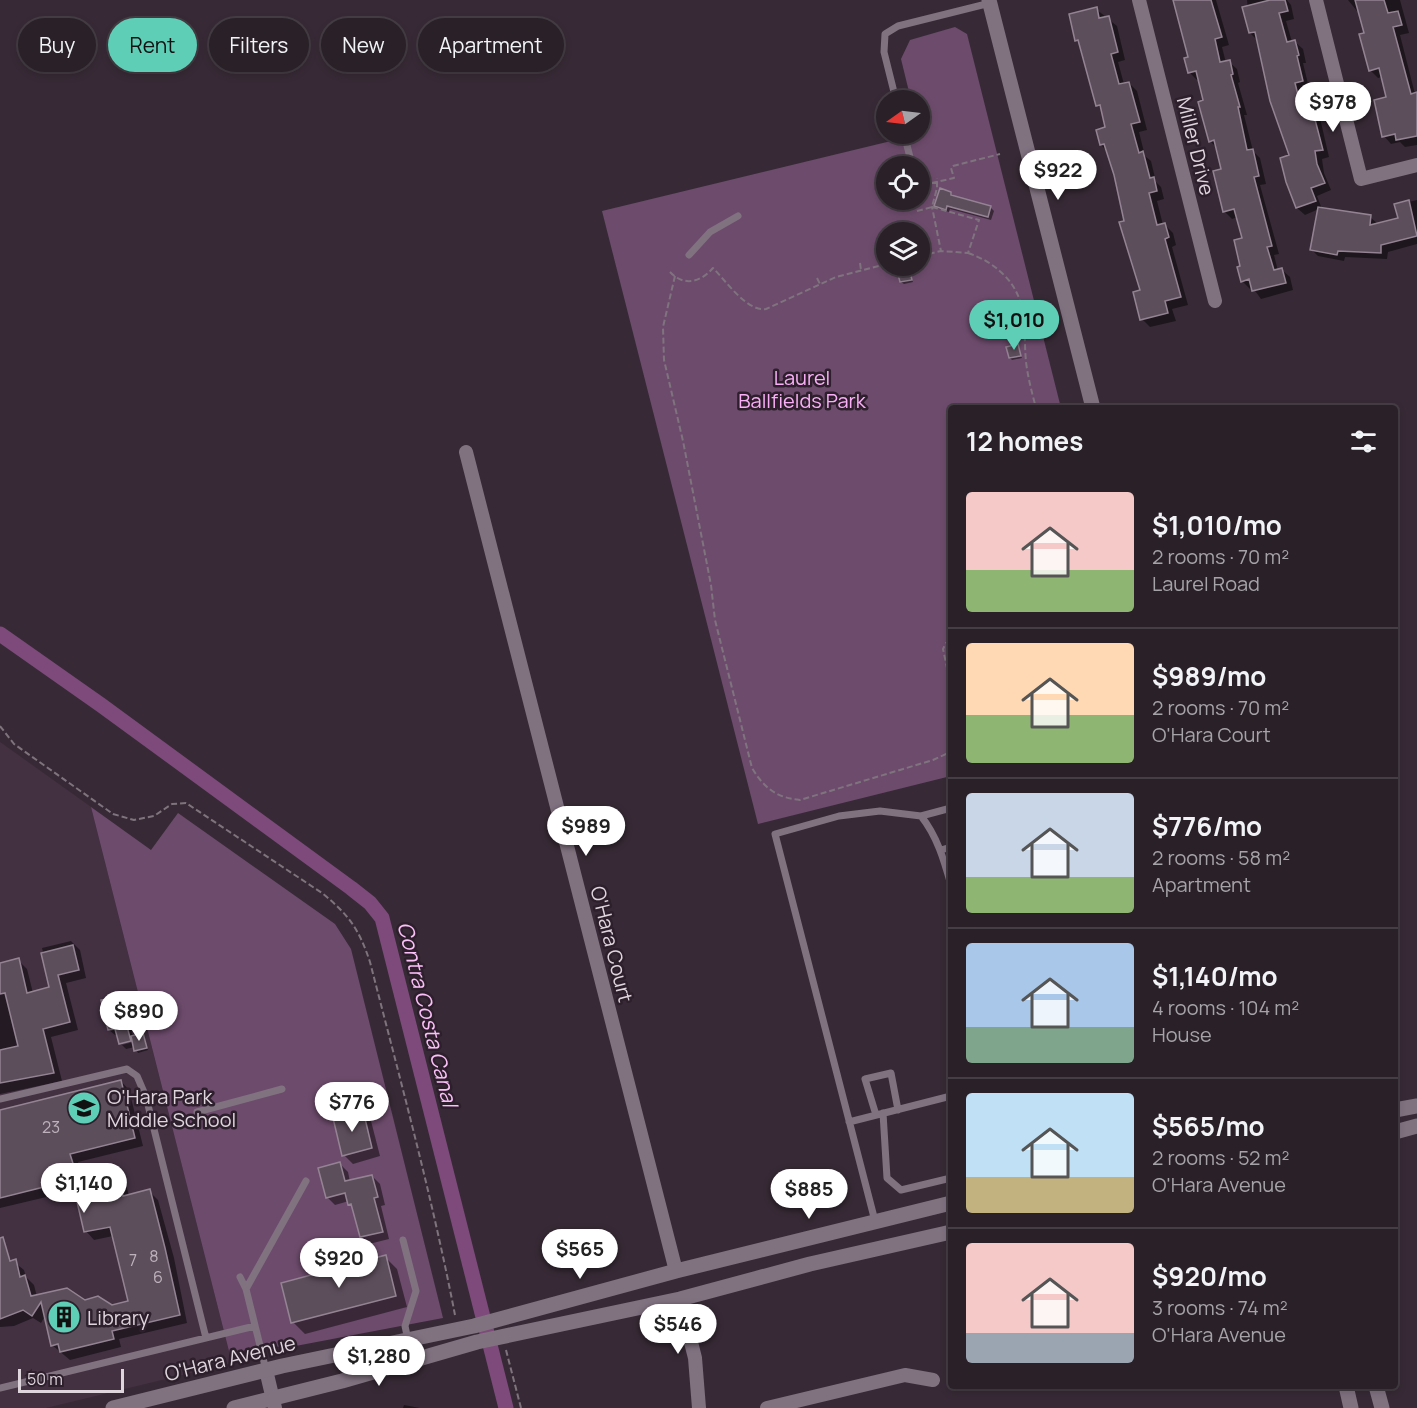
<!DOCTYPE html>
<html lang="en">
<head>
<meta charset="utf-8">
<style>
	body { margin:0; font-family:Manrope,sans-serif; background:#352d34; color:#f1f3f6; height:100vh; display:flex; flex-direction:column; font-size:22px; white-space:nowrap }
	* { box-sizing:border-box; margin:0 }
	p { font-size:20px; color:#a5a3a8 }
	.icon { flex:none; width:33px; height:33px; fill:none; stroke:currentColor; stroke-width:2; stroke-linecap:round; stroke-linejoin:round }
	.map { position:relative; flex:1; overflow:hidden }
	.drawer { position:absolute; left:948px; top:405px; width:450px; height:984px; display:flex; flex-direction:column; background:#292028; border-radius:6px; box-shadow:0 3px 9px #0003,0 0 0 2px #453e45 }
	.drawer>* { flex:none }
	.hud { position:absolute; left:18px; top:18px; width:570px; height:54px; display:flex; gap:12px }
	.needle { width:39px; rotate:256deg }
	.tools { position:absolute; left:876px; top:90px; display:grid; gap:12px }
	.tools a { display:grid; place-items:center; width:54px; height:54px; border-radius:50%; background:#292028; box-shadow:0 3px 9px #0003,0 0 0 2px #453e45; font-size:30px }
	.scale { position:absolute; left:18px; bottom:15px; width:106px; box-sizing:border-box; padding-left:6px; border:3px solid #ded5dd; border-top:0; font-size:16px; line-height:21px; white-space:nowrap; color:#ded5dd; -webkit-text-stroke:4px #2d202c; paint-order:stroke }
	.price { position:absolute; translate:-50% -51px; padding:0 14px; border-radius:21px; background:#fff; color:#222; font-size:20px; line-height:39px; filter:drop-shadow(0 2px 3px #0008) }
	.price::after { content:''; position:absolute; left:50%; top:36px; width:18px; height:14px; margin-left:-9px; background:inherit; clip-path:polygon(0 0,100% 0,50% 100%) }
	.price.active { background:#5eceb7; color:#111 }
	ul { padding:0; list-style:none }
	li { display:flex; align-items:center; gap:18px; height:150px; padding:0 18px }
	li+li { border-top:2px solid #453e45 }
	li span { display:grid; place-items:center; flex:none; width:168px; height:120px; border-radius:6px; color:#555 }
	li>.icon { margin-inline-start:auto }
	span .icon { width:72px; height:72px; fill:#fffc; stroke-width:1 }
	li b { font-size:26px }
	h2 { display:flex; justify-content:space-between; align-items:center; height:72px; padding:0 18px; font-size:26px }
	.chip { padding:0 21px; border-radius:27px; background:#292028; box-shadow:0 3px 9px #0003,0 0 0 2px #453e45; font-size:21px; line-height:54px }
	.chip.active { background:#5eceb7; color:#111 }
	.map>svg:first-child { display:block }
	.built { fill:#433142 }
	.green { fill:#6d4b6c; fill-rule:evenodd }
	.shadow { fill:#0007 }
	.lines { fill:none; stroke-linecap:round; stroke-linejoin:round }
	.canal { stroke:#7d4a7b; stroke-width:15 }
	.building { fill:#5d4e5c; stroke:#948493; stroke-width:1.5 }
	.path { stroke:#7f747e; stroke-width:2; stroke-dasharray:6 3; stroke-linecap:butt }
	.service { stroke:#817280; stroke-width:7 }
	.minor { stroke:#817280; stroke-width:14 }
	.secondary { stroke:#817280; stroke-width:15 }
	.labels { text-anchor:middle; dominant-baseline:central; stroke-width:5; stroke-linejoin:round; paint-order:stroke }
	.number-label { font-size:16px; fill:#beb3bd }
	.street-label { font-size:20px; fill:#ded5dd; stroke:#2d202c }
	.park-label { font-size:20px; fill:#fbaff8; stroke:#2d202c }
	.poi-label { font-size:20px; fill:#ded5dd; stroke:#2d202c; text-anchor:start }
	.water-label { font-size:21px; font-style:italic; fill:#fcc0f9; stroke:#2d202c }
</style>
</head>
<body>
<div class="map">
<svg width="1417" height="1408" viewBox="0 0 1417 1408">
	<rect width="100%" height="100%" fill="#372a36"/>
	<path class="built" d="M0,742l91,65 141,556 -186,45h-46z"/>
	<path class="green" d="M955,27l12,7 94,374h-110v368l-193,48 -156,-613 318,-77v-34h-9l-10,-41 9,-19zM886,166h34v34h-34zM886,232h34v34h-34z
		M91,807l60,43 27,-37 157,111 16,25 92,369 -158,30c-9,-3 -35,-2 -44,4 -4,2 -7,7 -9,11z"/>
	<path class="shadow" d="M1179,0h37l13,45 -7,2 4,16 3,-1 8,7 3,13 -2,1 9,32h-3l9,36 7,7 6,26 -6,1 19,69 -5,1 4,16 4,-1 8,7 3,13 -32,9 -8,-11 -3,1 -8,-8 2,-42 -6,-22 -6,2 -8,-8 -1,-40 -5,-22 -8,-8 -5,-40 -6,-21h-2l-8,-8v-14z
		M1247,0h40l4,5 3,14 -8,2 6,21h3l8,7 3,14h-3l6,25 -7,2 5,22 5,-2 8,8 9,39 -7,2 2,14 7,17 -14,6 5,13 48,8 8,7 21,-5 -3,-14 21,-5v44l-29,8 -1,7 -42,-2 -1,4 -26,-5 -7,-7 8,-40 -14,6 -8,-7 -7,-52 -32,-115 -8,-8z
		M1348,0h52l9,33 -9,2 15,59h2v51l-12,2 -5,-5 -9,2 -7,-8 4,-38 -6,-21 -4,1 -8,-8 -4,-36 -7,-24 -2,1z
		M1096,9l21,17 8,34 -7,2 6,22 5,-1 8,8 10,39 -8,2 6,24 6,5 5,21 5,5 3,12 -7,2 6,24h2l8,8 3,12 -4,2 16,58 -16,4 4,12 -26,6 -8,-8v-28l-16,-69 -18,-70 -7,-7 6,-17 -4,-18 -5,-4 -18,-62 -3,-4z
		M951,193l4,4 35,10 4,4 -3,9 -41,-11 -1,3 -10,-3 -3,-3z
		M909,270l4,12 -9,2 -3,-2z
		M1017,346l5,12 -10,2 -2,-2z
		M71,941l9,9 6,28 -20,5 12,47 -27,7 11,44 -62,13v-130l18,-4 9,9 6,24 18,-5 -9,-40z
		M123,998l6,6 2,8 -4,1 6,24 9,-3 6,16 -10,3 -3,-6 -9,2 -4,-4 16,-4v-3l-16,4v3l-4,-10h-3l-6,-5z
		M121,1081l8,9 14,56 -65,16 4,15 33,-8 9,8 5,19 20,-5 9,9 16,58 13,65 -68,16 2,8 -51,13 -18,-15 -7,-29 -4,7 -8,-5 -19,8 -14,1v-68l8,-2 16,13 2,7 8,8 3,12 48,4 27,6 18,-5 -17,-66 -19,4 -8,-9 -10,-41 -76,18v-97z
		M362,1112l9,9 9,35 -27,8 -9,-9z
		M340,1164l8,8 2,10 22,-6 8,8 5,21 -4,1 8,33 -20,5 -8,-7 -7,-28 -5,-8 -14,4 -8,-8z
		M385,1257l12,12 10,38 -102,27 -12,-12z
		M404,1405l16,3h-17z"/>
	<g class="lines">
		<path class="canal" d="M0,634l101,71 250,183 19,15 12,15 124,490"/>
	</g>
	<path class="building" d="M1173,0h38l11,37 -7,2 5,23 10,-2 3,14 -2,1 9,32h-2l9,43 6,-1 6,27 -5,1 18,69 -5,1 7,23 8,-2 4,15 -34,8 -3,-12 -8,3 -4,-15 3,-1 -6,-26 8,-2 -8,-29 -11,3 -10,-41 8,-2 -7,-29 -5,2 -11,-40 5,-2 -7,-29 -8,2 -4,-15 4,-1z
		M1270,0h15l3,11 -9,2 8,29 8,-2 4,15 -2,1 6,25 -8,2 7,28 10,-3 11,42 -8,1 2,13 8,19 -14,5 5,13 -20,7 -10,-26 -6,-24 9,-3 -19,-54 -15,-69 -6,1 -7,-26z
		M1355,0h29l4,13 10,-2 4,14 -9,2 18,67 6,-2v44l-21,4 -1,-6 -13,3 -8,-37 12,-3 -7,-29 -10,3 -10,-37 5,-1z
		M1097,7l2,11 10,-2 9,36 -7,2 8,30 10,-2 11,40 -9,2 8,29 4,-2 7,27 4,-1 3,14 -8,2 8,32 8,-2 4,14 -4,2 16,58 -16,4 3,12 -28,7 -7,-28 7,-2 -21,-68 5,-1 -10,-46 -10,-31 -4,1 -4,-15 9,-3 -5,-22 -4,1 -18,-66 -3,1 -6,-27z
		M940,188l11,4v3l40,11 -3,11 -41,-11 -1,4 -12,-4z
		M1409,200l8,36 -36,9v8l-43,-2 -1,4 -27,-5 8,-43 53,8 -1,10 28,-7 -4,-14z
		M909,268l3,12 -12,2 -3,-11z
		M1018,344l3,12 -12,2 -3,-11z
		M73,945l6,25 -21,5 12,47 -27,7 11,44 -54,10v-33l18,-4 -13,-53 -5,1v-31l19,-5 8,35 22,-6 -8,-34z
		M124,996l2,11 -4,1 9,33 -12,3 -4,-15 -7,1 -7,-30z
		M143,1033l4,15 -13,3 -3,-15z
		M121,1080l14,58 -65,16 7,22 39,-9 7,29 27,-7 15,59 15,67 -68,16 2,8 -54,13 -2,-8 -7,2 -10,-44 -9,14 -9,-6 -23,9v-81l3,-1 7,24 6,-2 4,18 5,-2 6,21 36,-8 18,12 13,-4 14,9 16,-4 -18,-74 -26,5 -12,-52 -72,18v-88z
		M363,1110l9,38 -30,8 -9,-38z
		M340,1162l5,19 27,-6 6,22 -4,1 9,34 -23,5 -9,-33 -3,1 -3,-12 -19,5 -8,-30z
		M386,1255l10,41 -105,27 -10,-40z"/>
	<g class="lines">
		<path class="path" d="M923,185l31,-7 -3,-10 2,-2 47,-12
			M932,207l47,13 -11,33 -27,-2z
			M917,211l15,-4 5,-19v-10
			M968,253c14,5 25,11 36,22 25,25 19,55 22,87 2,16 6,31 10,46
			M920,256l21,-5
			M860,263l1,7
			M670,272c14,15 31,10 43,-4 13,13 34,44 53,41l70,-32 50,-13
			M675,276l-12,51 1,33 19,81 28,144 4,35 37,148c12,20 25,30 48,32l133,-40 15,-7 3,-4
			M817,278l3,6
			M951,641l-5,2 -3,6 8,38
			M0,726l14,18 99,70 21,6 20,-4 18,-12 14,-1 136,90c27,22 37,36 48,69 30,117 62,234 85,353
			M506,1350l15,58"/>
		<path class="service" d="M896,100l-12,-48 1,-18 13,-8 92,-23
			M904,134l7,27
			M689,255l21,-23 28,-16
			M921,816l30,-8
			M941,850l10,-3
			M0,1099l127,-30 10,7 9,21 60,241
			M197,1112l85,-23
			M883,1113l4,65 14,12 50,-12
			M876,1115l-11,-36 26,-6 7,37
			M849,1122l102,-26
			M875,1221l-100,-387 64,-18 41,-5 41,5c16,20 23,44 30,69
			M403,1240l13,51 -11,35 3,14
			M240,1277l6,12 20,81
			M246,1289l60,-108
			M0,1388l255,-62"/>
		<path class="minor" d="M1139,0l76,301
			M1316,0l45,179 56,-14
			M466,452l210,819
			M680,1299l15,59 4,50
			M266,1370l9,38
			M767,1408l138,-33 28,5"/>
		<path class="secondary" d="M989,0l104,408
			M1395,1110l22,-4
			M1395,1132l22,-6
			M1346,1386l5,22
			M1376,1386l6,22
			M113,1408l169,-42 192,-40 202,-55 275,-68
			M234,1408l108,-27 135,-39 203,-43 130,-35 141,-32"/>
	</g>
	<defs>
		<g id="school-disc" transform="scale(1.725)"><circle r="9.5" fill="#5eceb7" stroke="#2d202c"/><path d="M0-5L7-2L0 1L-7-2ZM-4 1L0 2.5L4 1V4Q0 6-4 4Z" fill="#111"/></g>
		<g id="building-disc" transform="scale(1.725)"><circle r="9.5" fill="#5eceb7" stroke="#2d202c"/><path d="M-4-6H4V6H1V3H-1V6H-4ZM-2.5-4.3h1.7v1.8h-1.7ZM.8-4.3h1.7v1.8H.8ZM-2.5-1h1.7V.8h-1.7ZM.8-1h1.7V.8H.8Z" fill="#111"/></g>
	</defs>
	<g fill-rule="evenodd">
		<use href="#school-disc" x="84" y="1108"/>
		<use href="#building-disc" x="64" y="1317"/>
	</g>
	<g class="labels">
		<g class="number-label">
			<text x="51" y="1127">23</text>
			<text x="154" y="1256">8</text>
			<text x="133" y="1260">7</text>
			<text x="158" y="1277">6</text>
		</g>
		<g class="street-label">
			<text transform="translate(1196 146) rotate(76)">Miller Drive</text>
			<text transform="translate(612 944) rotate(76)">O'Hara Court</text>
			<text transform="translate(230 1358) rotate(-14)">O'Hara Avenue</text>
		</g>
		<g class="park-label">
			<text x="802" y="377">Laurel<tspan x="802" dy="23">Ballfields Park</tspan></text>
		</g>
		<g class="poi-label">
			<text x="107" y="1096">O'Hara Park<tspan x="107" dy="23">Middle School</tspan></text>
			<text x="87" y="1317">Library</text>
		</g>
		<g class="water-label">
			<text transform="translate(428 1014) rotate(76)">Contra Costa Canal</text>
		</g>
	</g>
</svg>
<div class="tools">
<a><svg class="needle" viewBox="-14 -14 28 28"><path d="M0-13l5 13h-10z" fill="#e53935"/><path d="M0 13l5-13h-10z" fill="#a5a3a8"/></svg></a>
<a><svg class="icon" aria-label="locate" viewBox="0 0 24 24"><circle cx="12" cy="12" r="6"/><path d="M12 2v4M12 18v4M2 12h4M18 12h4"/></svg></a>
<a><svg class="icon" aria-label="layers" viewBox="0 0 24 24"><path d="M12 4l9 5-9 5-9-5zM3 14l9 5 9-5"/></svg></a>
</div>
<div class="scale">50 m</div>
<b class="price" style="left:1333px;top:133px">$978</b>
<b class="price" style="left:1058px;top:201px">$922</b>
<b class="price active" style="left:1014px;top:351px">$1,010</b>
<b class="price" style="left:586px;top:857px">$989</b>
<b class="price" style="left:139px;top:1042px">$890</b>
<b class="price" style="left:352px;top:1133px">$776</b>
<b class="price" style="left:84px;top:1214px">$1,140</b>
<b class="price" style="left:809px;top:1220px">$885</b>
<b class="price" style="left:580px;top:1280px">$565</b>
<b class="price" style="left:339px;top:1289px">$920</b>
<b class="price" style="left:678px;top:1355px">$546</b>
<b class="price" style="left:379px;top:1387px">$1,280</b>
<div class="hud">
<a class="chip">Buy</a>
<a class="chip active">Rent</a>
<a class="chip">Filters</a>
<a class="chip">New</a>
<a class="chip">Apartment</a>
</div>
<section class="drawer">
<h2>12 homes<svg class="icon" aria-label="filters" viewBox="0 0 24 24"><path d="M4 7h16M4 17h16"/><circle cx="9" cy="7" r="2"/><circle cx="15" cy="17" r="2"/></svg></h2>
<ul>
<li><span style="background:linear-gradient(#f6c9c9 65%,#8fb573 0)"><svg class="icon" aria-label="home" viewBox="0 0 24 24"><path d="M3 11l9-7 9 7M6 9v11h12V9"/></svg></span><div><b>$1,010/mo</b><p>2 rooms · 70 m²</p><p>Laurel Road</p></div></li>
<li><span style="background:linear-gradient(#ffd9b3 60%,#8fb573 0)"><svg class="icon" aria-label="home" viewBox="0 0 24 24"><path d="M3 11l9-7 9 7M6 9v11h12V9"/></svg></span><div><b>$989/mo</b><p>2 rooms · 70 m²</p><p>O'Hara Court</p></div></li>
<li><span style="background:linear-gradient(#c9d6e8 70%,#8fb573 0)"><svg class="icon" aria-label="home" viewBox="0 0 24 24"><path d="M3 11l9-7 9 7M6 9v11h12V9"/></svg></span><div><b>$776/mo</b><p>2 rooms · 58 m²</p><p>Apartment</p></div></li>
<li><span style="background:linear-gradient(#a9c7e8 70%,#7fa58c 0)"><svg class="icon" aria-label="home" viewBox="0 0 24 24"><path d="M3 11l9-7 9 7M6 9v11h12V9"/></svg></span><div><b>$1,140/mo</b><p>4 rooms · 104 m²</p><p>House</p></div></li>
<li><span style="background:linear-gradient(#bfe0f5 70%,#c2b280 0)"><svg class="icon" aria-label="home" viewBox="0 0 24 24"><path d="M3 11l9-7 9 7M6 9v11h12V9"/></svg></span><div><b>$565/mo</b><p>2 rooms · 52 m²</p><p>O'Hara Avenue</p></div></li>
<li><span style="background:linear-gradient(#f6c9c9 75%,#9aa5b1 0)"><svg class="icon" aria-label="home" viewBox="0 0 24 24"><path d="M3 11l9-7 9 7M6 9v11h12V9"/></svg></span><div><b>$920/mo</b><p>3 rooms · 74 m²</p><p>O'Hara Avenue</p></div></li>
</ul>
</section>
</div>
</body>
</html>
